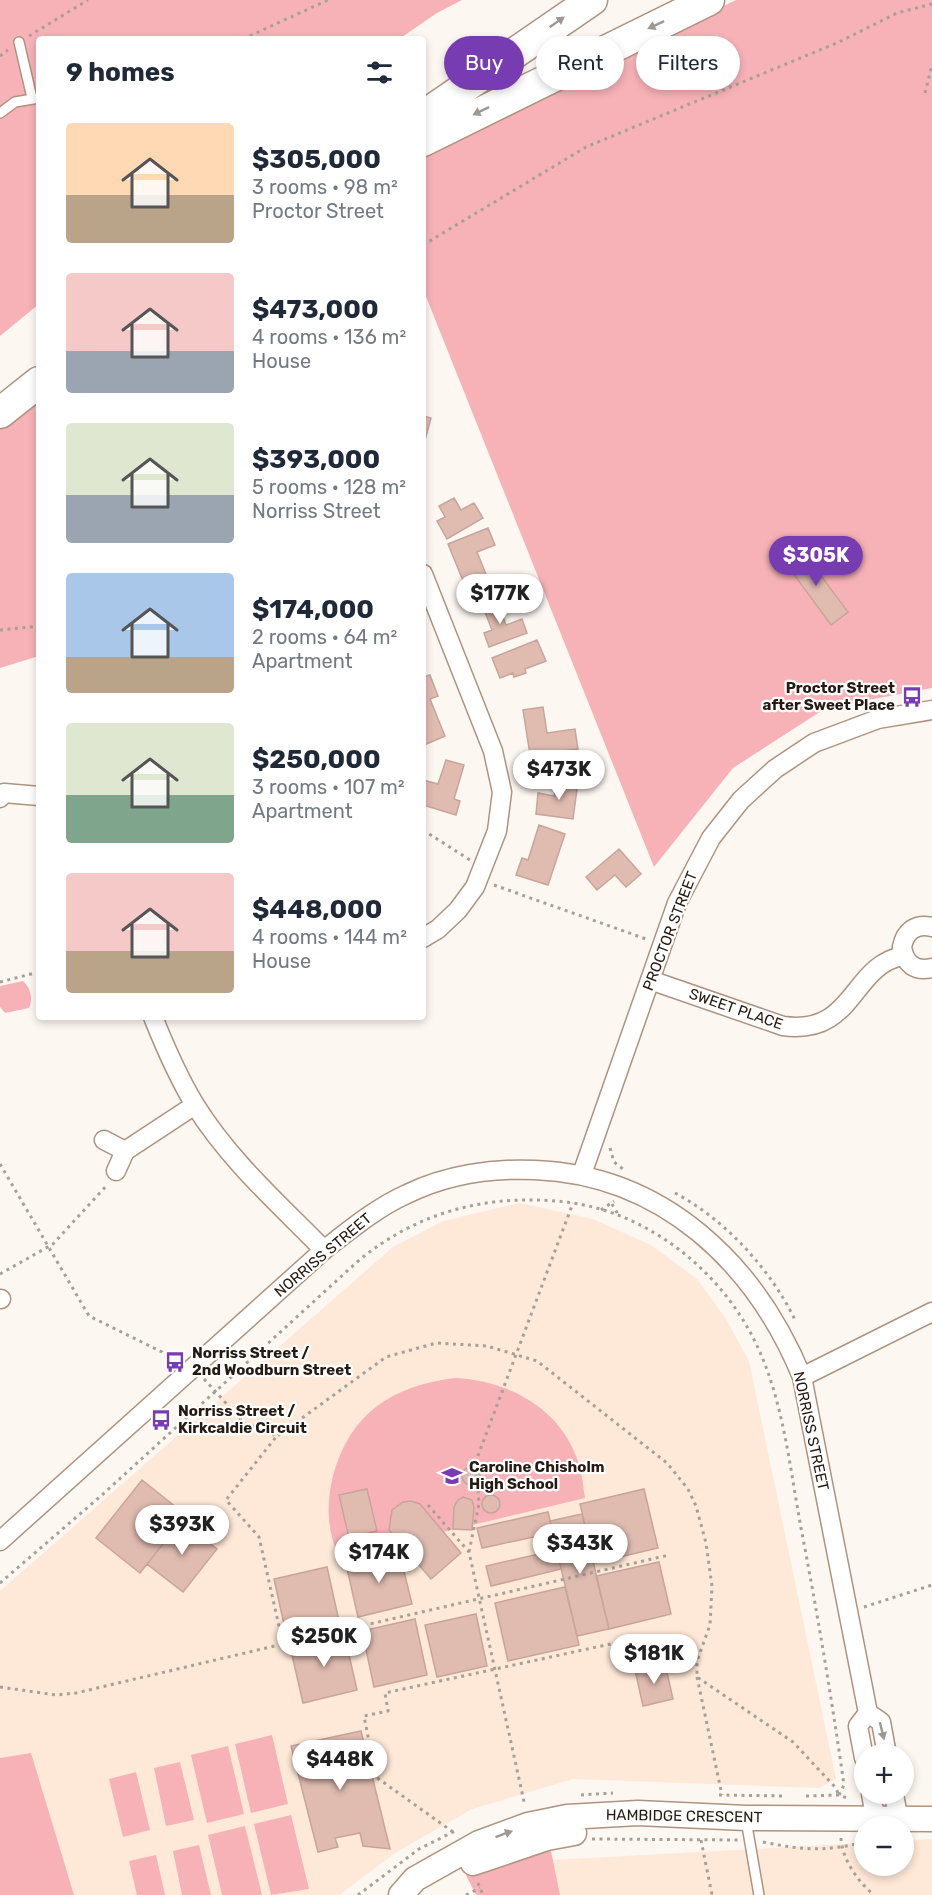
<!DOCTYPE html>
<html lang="en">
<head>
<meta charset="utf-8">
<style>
	body { margin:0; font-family:Rubik,sans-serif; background:#f6f6f7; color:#1f2937; height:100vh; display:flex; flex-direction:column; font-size:22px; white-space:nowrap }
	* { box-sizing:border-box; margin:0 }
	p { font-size:20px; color:#747a83 }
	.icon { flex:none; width:33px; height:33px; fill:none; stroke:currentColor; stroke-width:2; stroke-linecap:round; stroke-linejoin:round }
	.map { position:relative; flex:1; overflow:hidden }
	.panel { position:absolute; left:36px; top:36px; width:390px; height:984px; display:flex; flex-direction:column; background:#fff; border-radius:6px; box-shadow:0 3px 9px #0003 }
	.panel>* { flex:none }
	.hud { position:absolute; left:444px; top:36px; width:398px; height:54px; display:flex; gap:12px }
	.controls { position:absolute; left:854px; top:1744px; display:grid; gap:12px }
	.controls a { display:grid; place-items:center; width:60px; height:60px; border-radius:50%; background:#fff; box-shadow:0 3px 9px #0003; font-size:30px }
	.price { position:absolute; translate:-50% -51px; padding:0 14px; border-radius:21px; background:#fff; color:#222; font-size:20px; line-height:39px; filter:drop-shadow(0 2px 3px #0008) }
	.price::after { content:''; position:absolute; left:50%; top:36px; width:18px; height:14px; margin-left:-9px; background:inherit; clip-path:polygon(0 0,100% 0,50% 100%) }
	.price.current { background:#783cb2; color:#fff }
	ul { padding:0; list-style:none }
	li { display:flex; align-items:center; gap:18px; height:150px; padding:0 30px }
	li span { display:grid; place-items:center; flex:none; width:168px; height:120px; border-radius:6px; color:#555 }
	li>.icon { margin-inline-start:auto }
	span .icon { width:72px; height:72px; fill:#fffc; stroke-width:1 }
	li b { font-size:26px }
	h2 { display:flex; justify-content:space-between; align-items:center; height:72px; padding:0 30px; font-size:26px }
	.chip { padding:0 21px; border-radius:27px; background:#fff; box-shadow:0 3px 9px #0003; font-size:21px; line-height:54px }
	.chip.current { background:#783cb2; color:#fff }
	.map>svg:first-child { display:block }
	.built { fill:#fee8d7 }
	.green { fill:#f7b2b7 }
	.building { fill:#dfbbb0; stroke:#c8a49a; stroke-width:1.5 }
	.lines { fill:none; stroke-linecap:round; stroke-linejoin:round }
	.service-casing { stroke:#ae937e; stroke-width:12 }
	.minor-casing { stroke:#ae937e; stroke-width:21 }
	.tertiary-casing { stroke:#ae937e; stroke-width:27 }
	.primary-casing { stroke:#ae937e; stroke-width:33 }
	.path { stroke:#a7a099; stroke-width:3; stroke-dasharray:3 4.5; stroke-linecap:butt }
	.service { stroke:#fff; stroke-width:9 }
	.minor { stroke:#fff; stroke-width:18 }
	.tertiary { stroke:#fff; stroke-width:24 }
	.primary { stroke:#fff; stroke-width:30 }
	.oneway { fill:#9d9894 }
	.labels { text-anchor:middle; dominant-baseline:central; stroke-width:4.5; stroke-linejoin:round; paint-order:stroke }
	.poi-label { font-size:15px; font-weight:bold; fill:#251b12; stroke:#fff; text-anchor:start }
	.street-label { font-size:15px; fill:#251b12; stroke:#fff }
</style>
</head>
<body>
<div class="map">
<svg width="932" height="1895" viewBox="0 0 932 1895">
	<rect width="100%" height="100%" fill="#fdf7f2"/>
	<path class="built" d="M520,1203l73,16 58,26 46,34 29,40 23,42 87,418 -17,9 -246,-9 -101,30 -77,44 -56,42h-339v-304l393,-344 50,-26z
		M932,1839v56h-374l-7,-35 313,-17v23h39v-25z"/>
	<path class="green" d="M0,0h462l-25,13 -38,26h-360v265l-39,32z
		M736,0h196v688l-106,20 -93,60 -79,99 -231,-578v-138l58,-30z
		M39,397v259l-39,12v-242z
		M23,981c8,7 10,18 6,27l-24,5 -5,-6v-21z
		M456,1378c53,3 104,30 122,83 4,12 5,25 7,37l-246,59c-12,-26 -13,-53 -6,-81 17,-63 60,-91 123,-98z
		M272,1735l16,69 -37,9 -16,-69z
		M228,1746l16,68 -37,9 -16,-68z
		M31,1753l43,142h-74v-137z
		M180,1762l14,58 -28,6 -12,-58z
		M136,1772l14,58 -27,7 -14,-58z
		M291,1815l18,74 -38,6 -17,-71z
		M245,1826l17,69h-40l-14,-60z
		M199,1845l12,50h-29l-9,-44z
		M550,1846l10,49h-84l-10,-20z
		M156,1855l9,40h-28l-8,-34z"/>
	<path class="building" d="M423,416l8,2 -8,30z
		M454,498l7,12 13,-7 9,15 -36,21 -10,-18 8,-4 -6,-11z
		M488,528l7,17 -18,7 11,27 -22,9 -18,-44z
		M801,549l47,63 -17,13 -47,-64z
		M496,597l10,28 16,-6 5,14 -38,14 -5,-14 8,-3 -11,-28z
		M537,640l9,21 -21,8 1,4 -12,4 -1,-4 -13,5 -8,-20z
		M430,675l8,21 -8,3 15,37 -21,9 -1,-68z
		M543,707l4,26 28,-4 3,20 -28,4 1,5 -20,3 -8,-51z
		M446,760l18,5 -10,34 6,2 -4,14 -33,-10v-25l15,4z
		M557,779l21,3 -5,37 -37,-5 2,-21 16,3z
		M539,825l26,9 -17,51 -32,-10 6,-17 6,2z
		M619,849l22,25 -15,13 -11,-12 -18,15 -11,-13z
		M462 1476a9 9 0 1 1 18 0a9 9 0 1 1-18 0Z
		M142,1480l44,35 -46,58 -44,-35z
		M367,1489l10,42 -28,7 -10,-43z
		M644,1489l14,59 -64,15 -14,-59z
		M482 1504a9 9 0 1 1 18 0a9 9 0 1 1-18 0Z
		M463,1497l9,3 2,7 -2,23 -19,-1 1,-22 4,-7z
		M411,1501l9,3 41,49 -30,26 -42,-49 3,-20 11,-8z
		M548,1512l5,21 -71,15 -5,-20z
		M582,1514l27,115 -32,7 -27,-115z
		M181,1521l36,28 -34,43 -36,-28z
		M557,1550l4,19 -70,17 -5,-20z
		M399,1551l13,53 -54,13 -12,-53z
		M659,1562l12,52 -62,15 -13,-53z
		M327,1567l12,54 -53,12 -12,-54z
		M565,1587l14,58 -71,16 -13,-58z
		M476,1614l11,52 -50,11 -12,-52z
		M415,1619l12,56 -53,12 -12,-56z
		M344,1633l13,57 -54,13 -13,-57z
		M665,1664l8,35 -30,7 -8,-36z
		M361,1731l29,118 -27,-3 -3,-13 -25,5 3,9 -20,5 -27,-106z"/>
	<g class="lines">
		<g class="service-casing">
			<path id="service" d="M19,42l13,56
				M0,113l15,-11 24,-4
				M746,1820l13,75"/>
		</g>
		<g class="minor-casing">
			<path id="minor" d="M423,574l70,177 9,41 -5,39 -22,56 -17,23 -20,19 -15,9
				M0,798l4,-5 35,3
				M932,927c-16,-4 -27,4 -30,20 3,17 13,25 30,21
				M650,980l133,46c72,10 68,-61 120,-70
				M153,1017c12,30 25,60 42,88 34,55 84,99 129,145
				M104,1140l21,11
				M116,1171l9,-20 70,-46
				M582,1174l95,-271 34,-65 30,-38 34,-31 39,-26 64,-24 54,-9
				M0,1299h1
				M802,1377l130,-65
				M0,1541l324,-291c27,-21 52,-42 83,-56 39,-19 85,-26 128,-24 128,5 220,93 267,207l66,336 13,9 6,33
				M864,1758l-6,-32 10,-13
				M871,1794l6,33
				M894,1794l6,33"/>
		</g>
		<g class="tertiary-casing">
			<path id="tertiary" d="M473,1863l74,-25 27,-5
				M401,1895l14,-16 64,-36 49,-18 39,-8 71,-4 108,5 186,1"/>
		</g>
		<g class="primary-casing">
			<path id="primary" d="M423,116l169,-116
				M423,141l286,-141
				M0,413l39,-31"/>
		</g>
		<path class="path" d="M29,36l59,-36
			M243,39l85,-39
			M0,56l8,-6
			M925,93l7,-28
			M423,245l163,-98 253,-105 58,-29 35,-9
			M0,630l39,-4
			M423,830l47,30
			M494,885l152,54
			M0,982l39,-10
			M610,1148l4,14 9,7
			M0,1164l89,152 73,36 11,12
			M675,1193c51,27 97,78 121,129
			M612,1204l7,12
			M601,1210l13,-9
			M0,1274l53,-30 55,-60
			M204,1379l41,45 24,7 7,6 110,-80 50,-14 51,3 50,15 130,102 21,26 8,17 10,37 6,43 -2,39 -13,36v16l96,65 43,46 3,8
			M428,1505l41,47 56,254
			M469,1552l10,-48 -3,-43 97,-258
			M0,1583l102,-88 255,-233c57,-48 124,-67 198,-61 91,6 173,73 207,156 23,55 29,119 40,176 16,84 30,167 42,252l-5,10
			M864,1607l68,-22
			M283,1644l386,-89
			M697,1677l25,118
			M0,1687l56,8 20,-2 207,-49 -24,-107 -33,-37 50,-63
			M581,1795l32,-2
			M719,1795l65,1
			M806,1796l33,-1 8,3
			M453,1832l-77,-55 -12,-61 24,-5 -3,-18 230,-50 17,24 23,-6
			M841,1838c1,21 17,44 33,57
			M592,1839l147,1
			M701,1840l11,55
			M763,1842c39,8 62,10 101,0
			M478,1883l5,12
			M358,1895l61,-46 38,-19
			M466,1895l14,-7"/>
		<use href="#service" class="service"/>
		<use href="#minor" class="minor"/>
		<use href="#tertiary" class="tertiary"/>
		<use href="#primary" class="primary"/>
	</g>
	<defs><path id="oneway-solid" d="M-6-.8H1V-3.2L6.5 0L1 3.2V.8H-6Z" transform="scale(1.5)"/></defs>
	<g class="oneway">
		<use href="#oneway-solid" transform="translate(557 22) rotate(-35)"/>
		<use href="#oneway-solid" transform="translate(656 25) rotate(155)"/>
		<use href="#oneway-solid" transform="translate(481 111) rotate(154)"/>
		<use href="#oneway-solid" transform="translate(882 1731) rotate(76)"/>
		<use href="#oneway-solid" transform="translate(504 1834) rotate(-20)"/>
	</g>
	<defs>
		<g id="bus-bare" transform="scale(1.62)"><path d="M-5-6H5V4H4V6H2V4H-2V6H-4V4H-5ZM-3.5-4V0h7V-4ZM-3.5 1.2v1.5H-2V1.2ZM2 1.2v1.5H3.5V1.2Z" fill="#783cb2" stroke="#fff" stroke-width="2.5" paint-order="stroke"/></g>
		<g id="school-bare" transform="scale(1.62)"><path d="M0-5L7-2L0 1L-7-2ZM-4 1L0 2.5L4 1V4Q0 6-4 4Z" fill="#783cb2" stroke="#fff" stroke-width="2.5" paint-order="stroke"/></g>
	</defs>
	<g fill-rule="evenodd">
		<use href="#bus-bare" x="912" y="697"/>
		<use href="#bus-bare" x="175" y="1362"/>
		<use href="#bus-bare" x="161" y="1420"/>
		<use href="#school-bare" x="452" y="1476"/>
	</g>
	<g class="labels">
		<g class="poi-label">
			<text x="895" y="688" text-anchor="end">Proctor Street<tspan x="895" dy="17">after Sweet Place</tspan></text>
			<text x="192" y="1353">Norriss Street /<tspan x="192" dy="17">2nd Woodburn Street</tspan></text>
			<text x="178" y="1411">Norriss Street /<tspan x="178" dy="17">Kirkcaldie Circuit</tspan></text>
			<text x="469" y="1467">Caroline Chisholm<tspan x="469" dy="17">High School</tspan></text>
		</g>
		<g class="street-label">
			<text transform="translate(670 931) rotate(-69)">PROCTOR STREET</text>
			<text transform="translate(736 1009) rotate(19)">SWEET PLACE</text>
			<text transform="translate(323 1255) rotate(-40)">NORRISS STREET</text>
			<text transform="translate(811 1431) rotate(78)">NORRISS STREET</text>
			<text transform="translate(684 1816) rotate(1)">HAMBIDGE CRESCENT</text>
		</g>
	</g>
</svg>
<div class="controls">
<a>+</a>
<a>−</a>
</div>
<b class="price current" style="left:816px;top:587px">$305K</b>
<b class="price" style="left:500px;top:625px">$177K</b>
<b class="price" style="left:559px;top:801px">$473K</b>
<b class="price" style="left:182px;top:1556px">$393K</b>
<b class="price" style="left:580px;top:1575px">$343K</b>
<b class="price" style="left:379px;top:1584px">$174K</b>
<b class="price" style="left:324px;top:1668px">$250K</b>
<b class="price" style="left:654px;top:1685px">$181K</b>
<b class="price" style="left:340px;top:1791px">$448K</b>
<div class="hud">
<a class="chip current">Buy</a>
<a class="chip">Rent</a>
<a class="chip">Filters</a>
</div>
<section class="panel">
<h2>9 homes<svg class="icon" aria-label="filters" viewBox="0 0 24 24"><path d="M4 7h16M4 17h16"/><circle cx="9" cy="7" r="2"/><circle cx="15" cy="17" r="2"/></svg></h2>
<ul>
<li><span style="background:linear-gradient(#ffd9b3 60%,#b9a48a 0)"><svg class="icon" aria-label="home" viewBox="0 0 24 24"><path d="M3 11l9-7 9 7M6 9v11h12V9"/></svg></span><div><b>$305,000</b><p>3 rooms · 98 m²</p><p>Proctor Street</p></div></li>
<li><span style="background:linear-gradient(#f6c9c9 65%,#9aa5b1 0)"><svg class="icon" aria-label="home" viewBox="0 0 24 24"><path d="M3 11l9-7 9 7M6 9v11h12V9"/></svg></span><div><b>$473,000</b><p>4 rooms · 136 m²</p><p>House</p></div></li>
<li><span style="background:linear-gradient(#dfe7d0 60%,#9aa5b1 0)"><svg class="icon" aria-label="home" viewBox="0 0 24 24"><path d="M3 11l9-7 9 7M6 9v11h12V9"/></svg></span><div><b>$393,000</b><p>5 rooms · 128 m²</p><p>Norriss Street</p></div></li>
<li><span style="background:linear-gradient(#a9c7e8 70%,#b9a48a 0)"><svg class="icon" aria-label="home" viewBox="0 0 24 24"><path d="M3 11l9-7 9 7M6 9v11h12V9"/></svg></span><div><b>$174,000</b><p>2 rooms · 64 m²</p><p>Apartment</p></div></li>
<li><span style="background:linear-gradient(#dfe7d0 60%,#7fa58c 0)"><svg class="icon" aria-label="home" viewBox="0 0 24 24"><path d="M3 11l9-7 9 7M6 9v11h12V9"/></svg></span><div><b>$250,000</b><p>3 rooms · 107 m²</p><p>Apartment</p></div></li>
<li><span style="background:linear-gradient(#f6c9c9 65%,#b9a48a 0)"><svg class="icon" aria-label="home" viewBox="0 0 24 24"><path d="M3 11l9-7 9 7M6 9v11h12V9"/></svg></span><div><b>$448,000</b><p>4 rooms · 144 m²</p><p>House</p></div></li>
</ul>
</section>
</div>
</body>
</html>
